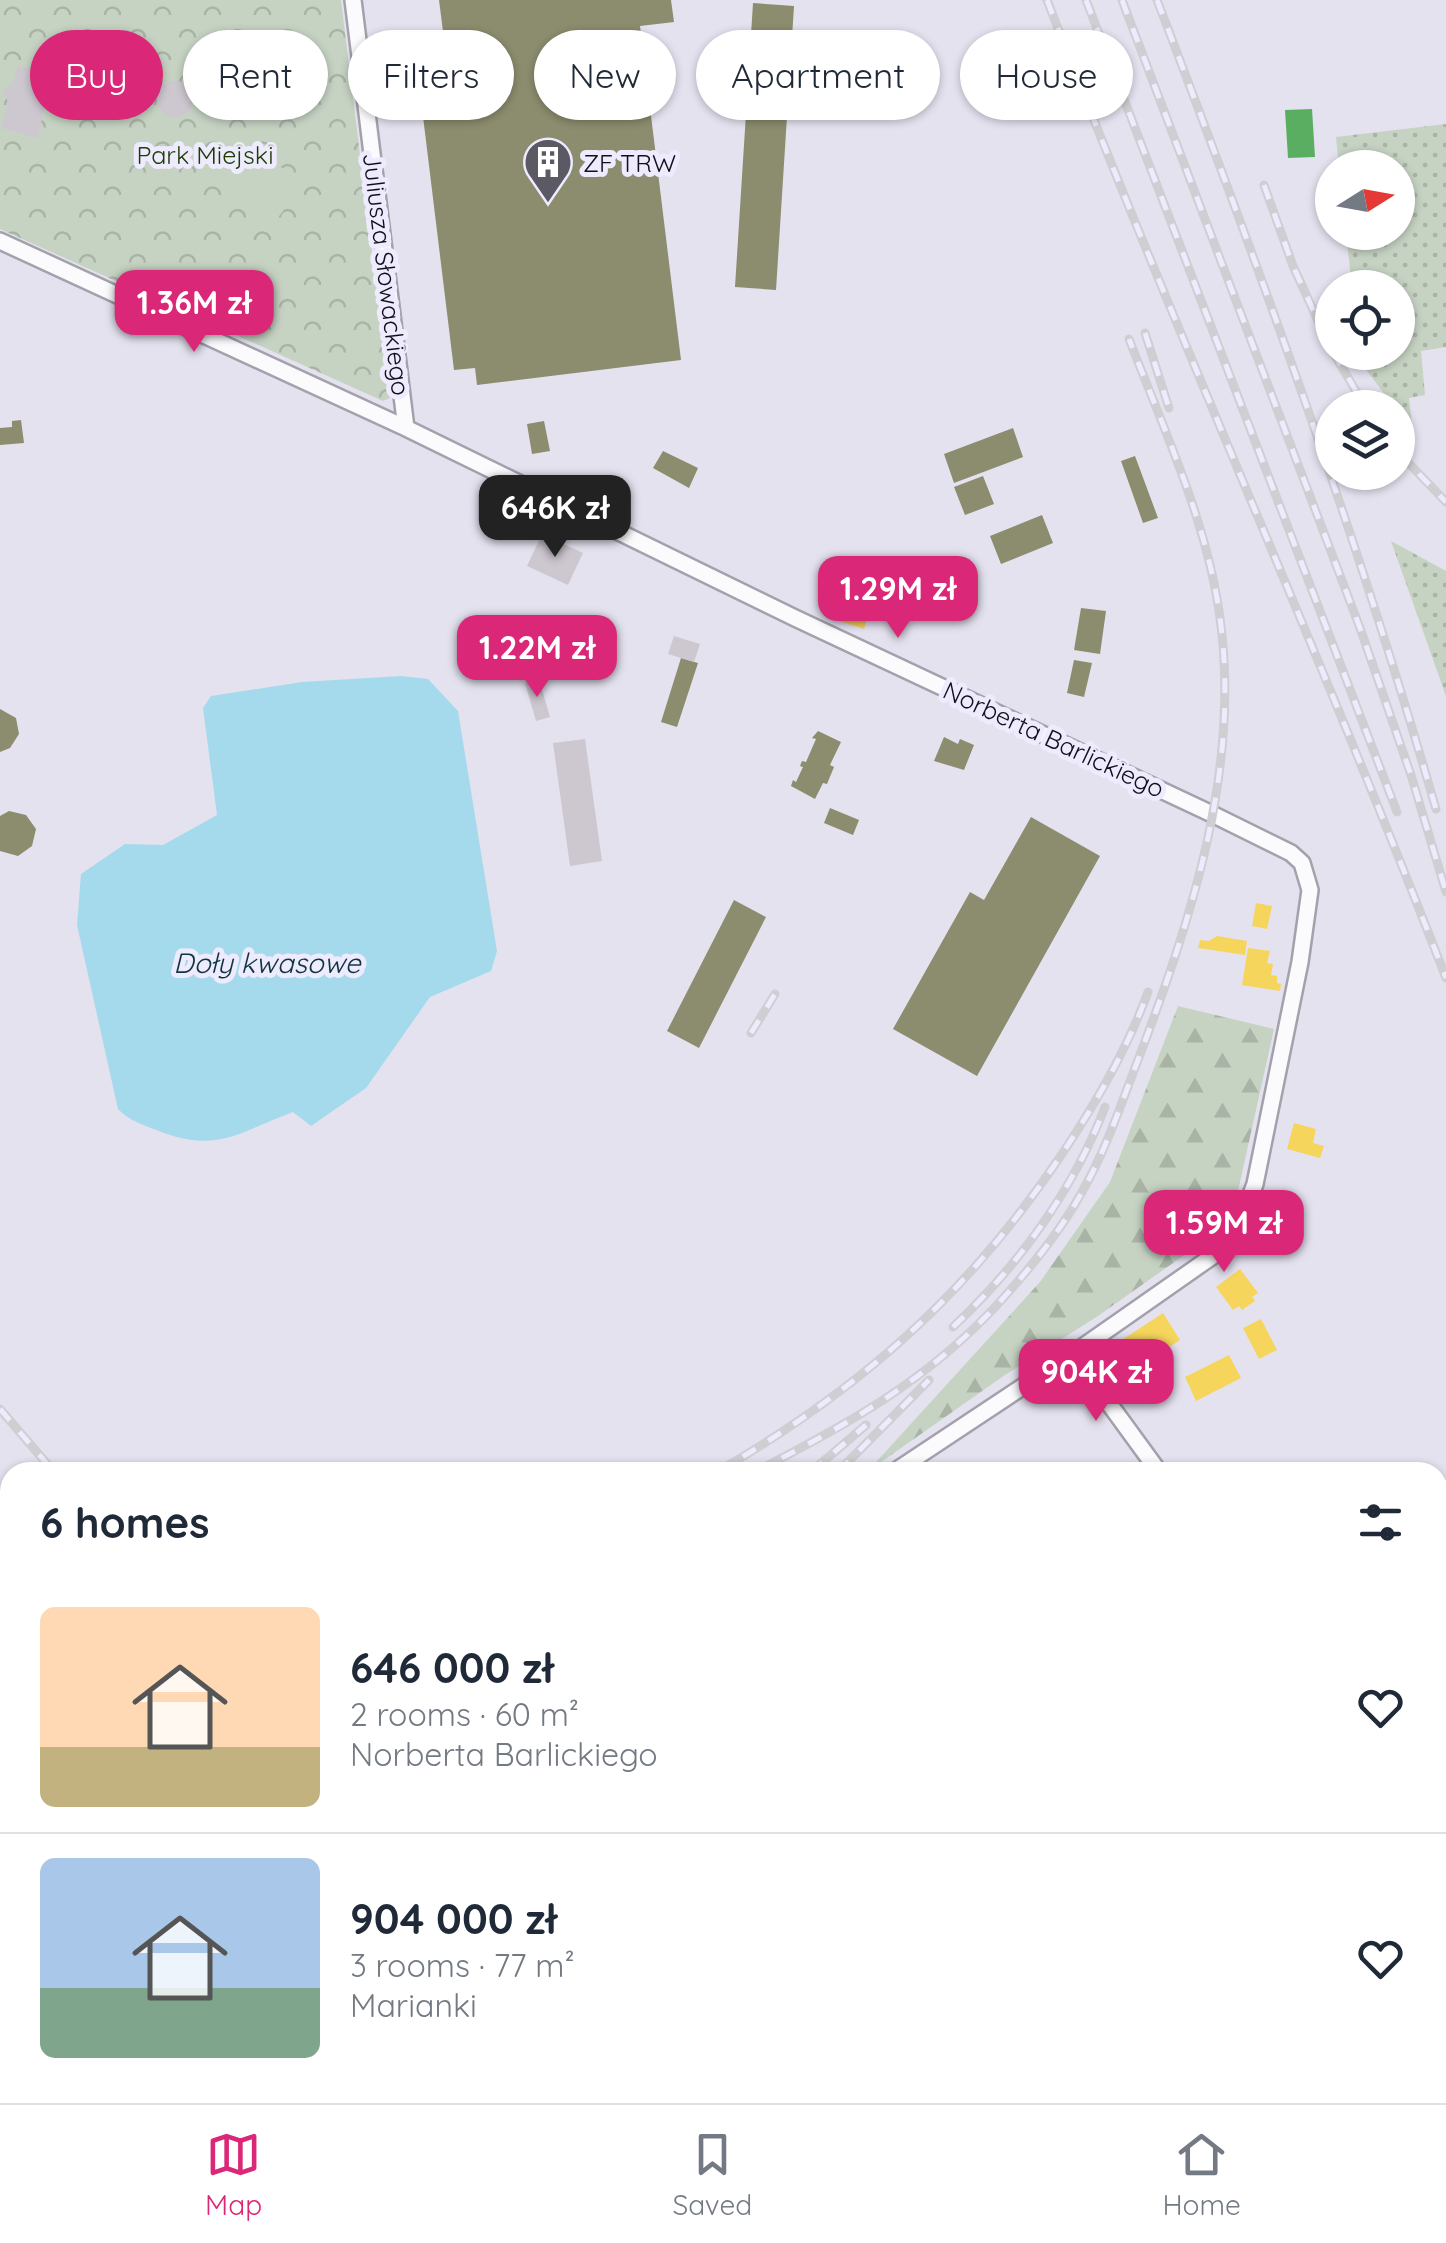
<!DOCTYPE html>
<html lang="en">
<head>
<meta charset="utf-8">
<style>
	body { margin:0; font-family:Quicksand,sans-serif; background:#f6f6f7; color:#1f2937; height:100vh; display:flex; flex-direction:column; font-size:38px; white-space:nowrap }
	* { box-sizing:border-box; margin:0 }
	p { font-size:32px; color:#747a83 }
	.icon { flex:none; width:55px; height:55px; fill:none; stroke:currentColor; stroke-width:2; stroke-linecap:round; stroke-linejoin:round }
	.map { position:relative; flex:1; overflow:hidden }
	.drawer { position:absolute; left:0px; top:1462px; width:1448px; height:642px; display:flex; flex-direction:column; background:#fff; border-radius:30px 30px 0 0; box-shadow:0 2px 8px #0004 }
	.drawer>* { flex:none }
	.hud { position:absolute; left:30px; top:30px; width:1388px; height:90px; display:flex; gap:20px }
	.needle { width:65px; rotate:79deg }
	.tools { position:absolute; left:1315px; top:150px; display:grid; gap:20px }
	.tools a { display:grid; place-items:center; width:100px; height:100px; border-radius:50%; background:#fff; box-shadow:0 2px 8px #0004; font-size:50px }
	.price { position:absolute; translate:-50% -85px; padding:0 22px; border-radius:20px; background:#db2777; color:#fff; font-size:32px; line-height:65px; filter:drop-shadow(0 2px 5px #0008) }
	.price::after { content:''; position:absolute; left:50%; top:60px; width:30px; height:22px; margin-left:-15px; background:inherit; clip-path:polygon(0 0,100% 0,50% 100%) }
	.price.current { background:#222; color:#fff }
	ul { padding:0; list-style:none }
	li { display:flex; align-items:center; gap:30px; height:250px; padding:0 40px }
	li+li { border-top:2px solid #e0e1e3 }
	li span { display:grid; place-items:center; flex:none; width:280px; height:200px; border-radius:15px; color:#555 }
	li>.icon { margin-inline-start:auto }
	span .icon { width:120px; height:120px; fill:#fffc; stroke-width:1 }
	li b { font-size:42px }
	h2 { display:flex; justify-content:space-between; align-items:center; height:120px; padding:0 40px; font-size:42px }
	.chip { padding:0 35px; border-radius:45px; background:#fff; box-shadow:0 2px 8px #0004; font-size:35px; line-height:90px }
	.chip.current { background:#db2777; color:#fff }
	.tab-bar { display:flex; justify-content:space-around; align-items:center; height:140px; border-top:2px solid #e0e1e3; background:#fff; font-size:28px; color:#747a83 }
	.tab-bar a { display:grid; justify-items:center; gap:5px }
	.tab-bar .current { color:#db2777 }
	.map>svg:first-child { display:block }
	.grass { fill:url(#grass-dots) }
	.forest { fill:url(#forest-firs) }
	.park { fill:url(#park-crowns) }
	.pitch { fill:#c6d3c3 }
	.water { fill:#a4daec }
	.homes { fill:#f6d55c }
	.public { fill:#5aae61 }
	.industry { fill:#8c8c6e }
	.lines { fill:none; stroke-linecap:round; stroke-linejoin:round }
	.stream { stroke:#a4daec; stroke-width:5 }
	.building { fill:#cdc7d0 }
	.street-casing { stroke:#a3a1ab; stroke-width:20 }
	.street { stroke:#fbfbfd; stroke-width:15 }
	.rail-casing { stroke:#cfced2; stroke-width:9 }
	.rail { stroke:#edebfd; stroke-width:5; stroke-dasharray:15; stroke-linecap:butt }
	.labels { text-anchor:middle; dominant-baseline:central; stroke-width:10; stroke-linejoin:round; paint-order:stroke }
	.park-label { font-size:25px; fill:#1e3c02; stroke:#edebfd }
	.poi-label { font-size:25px; fill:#110f17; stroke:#edebfd; text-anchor:start }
	.street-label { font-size:25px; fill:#110f17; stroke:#edebfd }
	.water-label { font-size:28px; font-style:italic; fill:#0e343d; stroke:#edebfd }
</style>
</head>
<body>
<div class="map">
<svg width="1446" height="2103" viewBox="0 0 1446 2103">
	<defs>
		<pattern id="grass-dots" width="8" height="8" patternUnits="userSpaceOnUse" patternTransform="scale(2.5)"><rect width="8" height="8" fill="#c6d3c3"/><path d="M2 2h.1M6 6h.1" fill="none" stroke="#a9b4a7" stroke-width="1.8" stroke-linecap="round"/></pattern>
		<pattern id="forest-firs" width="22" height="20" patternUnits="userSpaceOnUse" patternTransform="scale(2.5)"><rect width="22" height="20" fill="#c6d3c3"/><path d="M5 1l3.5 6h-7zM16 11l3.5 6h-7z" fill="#a9b4a7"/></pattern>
		<pattern id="park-crowns" width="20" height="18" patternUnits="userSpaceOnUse" patternTransform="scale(2.5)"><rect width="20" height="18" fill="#c6d3c3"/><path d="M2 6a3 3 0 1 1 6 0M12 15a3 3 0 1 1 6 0" fill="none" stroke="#a9b4a7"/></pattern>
	</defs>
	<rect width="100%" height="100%" fill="#e4e2ef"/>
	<path class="grass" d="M1446,124v223l-25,4 4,44 -16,3 4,36 -15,-21v-5l-4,-1 -35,-47v-7l39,-1v-64l-46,-1 -6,-54 52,-1v-64l-59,-1 -3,-30z
		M1391,541l55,30v125z
		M1446,1793v109l-8,3v-109z
		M10,2060v35h412l3,8h-425v-36z
		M669,2095h398l-13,8h-381z"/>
	<path class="forest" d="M1178,1006l96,23 -40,180 -27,30 -109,77 -96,61 -135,95 173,-190 70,-100z"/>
	<path class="park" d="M0,0h341l49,398 -7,3 -383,-172z"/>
	<path class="pitch" d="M250,142l53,43 -27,35 -54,-43z"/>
	<path class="water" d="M401,676l27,3 30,32 39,240 -6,20 -61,26 -64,91 -55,38 -18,-14c-54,20 -76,42 -134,19 -16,-6 -29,-10 -41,-22l-41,-184 4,-51 44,-30 38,1 54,-30 -14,-107 8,-12 91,-14z
		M1446,1902v201h-392l13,-8h371v-190z"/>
	<path class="homes" d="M847,591l11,4 -2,6 15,5 -7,23 -31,-10 8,-23 4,1z
		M1256,903l16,3 -5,23 -15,-3z
		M1217,936l30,5 -2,14 -47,-7 2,-8 9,1z
		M1248,948l22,3 -3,12 6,1 -2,11 6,1v7l4,1 -1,7 -38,-6z
		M1294,1123l22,6 -3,14 11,3 -4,12 -33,-9z
		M1240,1269l18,24 -6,4 3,4 -13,9 -3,-4 -6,4 -17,-23z
		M1163,1313l17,27 -23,15 17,33 -19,13 -36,-59z
		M1261,1319l16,31 -18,9 -16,-31z
		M1229,1355l12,23 -45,23 -11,-24z
		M6,1981l4,6v23l-10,7v-31z"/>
	<path class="public" d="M1312,109l3,48 -27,1 -3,-48z"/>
	<path class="industry" d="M439,0h232l3,22 -34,4 41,334 -204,25 -2,-17 -21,2 -39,-319 30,-4z
		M753,3l41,3 -18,284 -41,-3z
		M21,420l3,23 -24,2v-17l12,-1v-6z
		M544,421l6,30 -18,3 -5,-30z
		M1013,428l10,29 -69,26 -10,-29z
		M663,451l35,17 -9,20 -36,-20z
		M1135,456l23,62 -15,5 -22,-62z
		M983,476l11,28 -29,11 -11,-28z
		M1042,515l11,28 -52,21 -11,-28z
		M855,572l24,16 -6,10 -24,-17z
		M1081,608l25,3 -6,43 -26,-4z
		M681,658l17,5 -21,64 -16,-5z
		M1074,660l18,3 -8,34 -17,-4z
		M0,709l16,9 3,16 -9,14 -10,4z
		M818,731l23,11 -11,23 4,2 -7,17 -4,-1 -8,16 -24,-13 2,-6 3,2 7,-15 -3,-1 2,-5 4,1 10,-23 -4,-1z
		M944,737l14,7 2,-5 14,6 -10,25 -30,-9z
		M830,808l29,12 -6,15 -29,-12z
		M9,811l17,4 10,14 -4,17 -14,10 -18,-5v-35z
		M1031,817l69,39 -123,220 -84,-47 77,-137 14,8z
		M734,900l32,17 -67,131 -32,-17z
		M470,2095h54l-18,8h-32z
		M595,2095h29l3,8h-28z"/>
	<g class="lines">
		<path class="stream" d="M1438,1832l8,-1
			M895,2103l14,-8"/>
	</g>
	<path class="building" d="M36,59l17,5 -4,27 8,2 -4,14 -8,-3 -7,34 -37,-10 7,-26 -5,-12 10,-7 5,-17 15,4z
		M157 99a18 18 0 1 1 36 0a18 18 0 1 1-36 0Z
		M542,534l41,19 -15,32 -41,-19z
		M674,636l26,8 -6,18 -26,-8z
		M539,679l11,38 -14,4 -11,-38z
		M585,739l17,122 -32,5 -17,-123z"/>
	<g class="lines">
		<g class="street-casing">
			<path id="street" d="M353,0l53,428
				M0,241l406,187 389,190 417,196 79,39 11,10 8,27 -10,72 -45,222 -17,45 -21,24 -133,93 -190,126
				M1084,1346l24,56 51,70
				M0,2052l10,-7"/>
		</g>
		<use href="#street" class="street"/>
		<g class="rail-casing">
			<path id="rail" d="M1047,0c126,329 272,649 399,978
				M1086,0l311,812
				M1122,0l238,628 51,147 35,117
				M1157,0c102,267 200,535 279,809
				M1264,185l29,81 39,85
				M1145,333l24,75
				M1333,352l33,56
				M1398,452l48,50
				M751,1033l24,-39
				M953,1327c65,-61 120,-136 152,-220
				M0,1409l54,63
				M717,1472c145,-84 251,-178 345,-318 34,-51 65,-104 86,-162
				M755,1472c91,-47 169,-89 241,-166 32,-35 63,-72 86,-114 24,-42 39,-88 56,-132 53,-140 103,-291 82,-442 -13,-97 -56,-188 -91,-279
				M811,1472l55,-47
				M838,1472l91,-92
				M0,1519l10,8
				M0,1552l10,5
				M0,1595l10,5
				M0,1631l10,2
				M0,1670l10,-1
				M0,1698l10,-2
				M0,1720l10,-4
				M0,1748l10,-4
				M0,1773l10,-3
				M0,1803l10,-4"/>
		</g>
		<use href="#rail" class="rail"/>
	</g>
	<defs>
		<g id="building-pin" transform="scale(2.5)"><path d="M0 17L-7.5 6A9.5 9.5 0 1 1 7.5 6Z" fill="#5b5963" stroke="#edebfd"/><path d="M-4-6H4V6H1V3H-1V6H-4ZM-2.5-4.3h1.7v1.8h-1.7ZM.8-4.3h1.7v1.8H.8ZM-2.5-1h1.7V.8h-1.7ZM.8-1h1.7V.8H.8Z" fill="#fff"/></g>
	</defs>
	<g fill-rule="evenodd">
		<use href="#building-pin" x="548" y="162"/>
	</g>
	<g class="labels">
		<g class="park-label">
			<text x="205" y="154">Park Miejski</text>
		</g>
		<g class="poi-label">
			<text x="583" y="162">ZF TRW</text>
		</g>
		<g class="street-label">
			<text transform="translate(387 274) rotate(83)">Juliusza Słowackiego</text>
			<text transform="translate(1054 739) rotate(25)">Norberta Barlickiego</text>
		</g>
		<g class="water-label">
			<text x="267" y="962">Doły kwasowe</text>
		</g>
	</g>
</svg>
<div class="tools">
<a><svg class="needle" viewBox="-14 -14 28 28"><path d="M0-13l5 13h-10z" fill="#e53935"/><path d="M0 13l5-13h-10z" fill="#747a83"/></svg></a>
<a><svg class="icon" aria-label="locate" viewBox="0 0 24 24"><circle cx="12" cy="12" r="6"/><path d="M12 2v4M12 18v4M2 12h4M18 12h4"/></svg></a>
<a><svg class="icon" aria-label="layers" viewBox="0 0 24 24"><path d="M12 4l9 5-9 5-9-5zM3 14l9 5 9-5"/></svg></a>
</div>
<b class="price" style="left:194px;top:355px">1.36M zł</b>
<b class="price current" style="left:555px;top:560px">646K zł</b>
<b class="price" style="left:898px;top:641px">1.29M zł</b>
<b class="price" style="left:537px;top:700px">1.22M zł</b>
<b class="price" style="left:1224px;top:1275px">1.59M zł</b>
<b class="price" style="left:1096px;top:1424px">904K zł</b>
<div class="hud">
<a class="chip current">Buy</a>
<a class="chip">Rent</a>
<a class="chip">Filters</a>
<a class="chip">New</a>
<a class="chip">Apartment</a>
<a class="chip">House</a>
</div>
<section class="drawer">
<h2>6 homes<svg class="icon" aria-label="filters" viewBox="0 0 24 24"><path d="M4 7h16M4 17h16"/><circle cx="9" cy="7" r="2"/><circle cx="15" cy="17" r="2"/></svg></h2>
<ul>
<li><span style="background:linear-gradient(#ffd9b3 70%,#c2b280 0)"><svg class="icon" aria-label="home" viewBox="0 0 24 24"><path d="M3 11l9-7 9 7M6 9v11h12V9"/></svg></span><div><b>646 000 zł</b><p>2 rooms · 60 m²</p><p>Norberta Barlickiego</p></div><svg class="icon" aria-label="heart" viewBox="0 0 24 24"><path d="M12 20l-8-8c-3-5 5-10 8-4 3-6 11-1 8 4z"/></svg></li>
<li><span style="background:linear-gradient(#a9c7e8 65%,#7fa58c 0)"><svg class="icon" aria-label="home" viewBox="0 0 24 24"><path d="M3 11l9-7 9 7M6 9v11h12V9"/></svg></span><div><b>904 000 zł</b><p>3 rooms · 77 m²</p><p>Marianki</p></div><svg class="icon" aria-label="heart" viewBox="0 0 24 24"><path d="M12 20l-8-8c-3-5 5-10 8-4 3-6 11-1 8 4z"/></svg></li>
</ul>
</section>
</div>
<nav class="tab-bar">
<a class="current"><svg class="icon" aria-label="map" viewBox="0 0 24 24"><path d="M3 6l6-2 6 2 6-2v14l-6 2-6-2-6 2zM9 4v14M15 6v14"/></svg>Map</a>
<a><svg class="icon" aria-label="saved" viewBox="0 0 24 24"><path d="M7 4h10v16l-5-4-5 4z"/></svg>Saved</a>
<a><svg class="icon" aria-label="home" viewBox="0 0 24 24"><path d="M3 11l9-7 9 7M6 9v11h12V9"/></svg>Home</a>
</nav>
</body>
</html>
